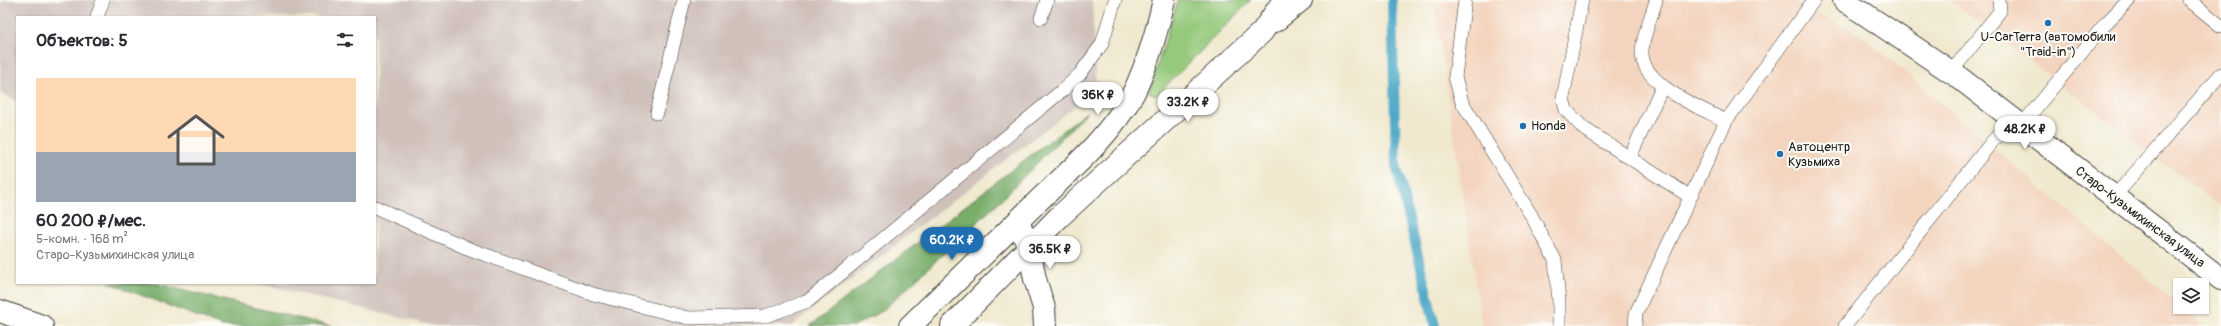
<!DOCTYPE html>
<html lang="ru">
<head>
<meta charset="utf-8">
<style>
	body { margin:0; font-family:Pangolin,sans-serif; background:#f7f7f7; color:#2b2b33; height:100vh; display:flex; flex-direction:column; font-size:15px; white-space:nowrap }
	* { box-sizing:border-box; margin:0 }
	p { font-size:13px; color:#7c7c81 }
	.icon { flex:none; width:22px; height:22px; fill:none; stroke:currentColor; stroke-width:2; stroke-linecap:round; stroke-linejoin:round }
	.map { position:relative; flex:1; overflow:hidden }
	.drawer { position:absolute; left:16px; top:16px; width:360px; height:268px; display:flex; flex-direction:column; background:#fff; border-radius:0px; box-shadow:0 1px 3px #0004 }
	.drawer>* { flex:none }
	.controls { position:absolute; left:2173px; top:278px; display:grid; gap:8px }
	.controls a { display:grid; place-items:center; width:36px; height:36px; border-radius:0px; background:#fff; box-shadow:0 1px 3px #0004; font-size:20px }
	.price { position:absolute; translate:-50% -34px; padding:0 9px; border-radius:14px; background:#fff; color:#222; font-size:13px; line-height:26px; filter:drop-shadow(0 1px 2px #0008) }
	.price::after { content:''; position:absolute; left:50%; top:24px; width:12px; height:9px; margin-left:-6px; background:inherit; clip-path:polygon(0 0,100% 0,50% 100%) }
	.price.on { background:#1f6fb2; color:#fff }
	ul { padding:0; list-style:none }
	li { display:grid; align-content:center; gap:8px; height:212px; padding:0 20px }
	li+li { border-top:1px solid #e1e1e2 }
	li span { display:grid; place-items:center; height:124px; border-radius:0px; color:#555 }
	li>.icon { margin-inline-start:auto }
	span .icon { width:72px; height:72px; fill:#fffc; stroke-width:1 }
	li b { font-size:17px }
	h2 { display:flex; justify-content:space-between; align-items:center; height:48px; padding:0 20px; font-size:17px }
	.map>svg:first-child { display:block }
	.built { fill:#f3d4be }
	.industrial { fill:#cfc0ba }
	.green { fill:#95c97b; stroke:#58724c }
	.forest { fill:#78ad6b; stroke:#4a6444 }
	.lines { fill:none; stroke-linecap:round; stroke-linejoin:round }
	.stream { stroke:#47a6c6; stroke-width:10 }
	.lane-casing { stroke:#3c3b37; stroke-width:14 }
	.street-casing { stroke:#3c3b37; stroke-width:24 }
	.secondary-casing { stroke:#3c3b37; stroke-width:24 }
	.lane { stroke:#fff; stroke-width:13 }
	.street { stroke:#fff; stroke-width:22 }
	.secondary { stroke:#fff; stroke-width:22 }
	.poi-dot { fill:#1f6fb2; stroke:#fdfcf7; stroke-width:1.5 }
	.labels { text-anchor:middle; dominant-baseline:central; stroke-width:4; stroke-linejoin:round; paint-order:stroke }
	.poi-label { font-size:13px; fill:#1c1c1c; stroke:#fdfcf7; text-anchor:start }
	.street-label { font-size:13px; fill:#1c1c1c; stroke:#fdfcf7 }
</style>
</head>
<body>
<div class="map">
<svg width="2221" height="326" viewBox="0 0 2221 326">
	<rect width="100%" height="100%" fill="#fdfcf7"/>
	<filter id="ink" filterUnits="userSpaceOnUse"><feTurbulence type="fractalNoise" baseFrequency=".025" numOctaves="2"/><feDisplacementMap in="SourceGraphic" scale="8" xChannelSelector="R" yChannelSelector="G"/><feConvolveMatrix kernelMatrix="1 2 1 2 8 2 1 2 1" color-interpolation-filters="sRGB"/></filter>
	<filter id="wash" filterUnits="userSpaceOnUse"><feTurbulence type="fractalNoise" baseFrequency=".012" numOctaves="4" result="noise"/><feDisplacementMap in="SourceGraphic" scale="16" xChannelSelector="R" yChannelSelector="G"/><feGaussianBlur stdDeviation="0.9" result="paint"/><feColorMatrix in="noise" values="0 0 0 0 0 0 0 0 0 0 0 0 0 0 0 0 0 1.4 0 .05"/><feComposite in="paint" operator="in"/></filter>
	<g filter="url(#wash)">
		<rect width="100%" height="100%" fill="#f0e9cf"/>
		<path class="built" d="M1445,0h343l72,34 344,292h-722l-47,-318z
			M1950,0h271v207z"/>
		<path class="industrial" d="M5,0h1087l4,90 -305,236h-357l-177,-43h118v-266h-358v84l-17,-8v-89z"/>
		<path class="green" d="M1178,0h73l-95,96 -7,-4z"/>
		<path class="forest" d="M1089,110l-92,94 -115,107 -28,15h-44z
			M109,283h44l178,43h-109z"/>
		<g class="lines">
			<path class="stream" d="M1392,0l4,165 39,161"/>
		</g>
	</g>
	<g filter="url(#ink)">
		<g class="lines">
			<g class="lane-casing">
				<path id="lane" d="M1465,0l-10,77 7,25 69,113 24,45 4,41v25
					M1582,0l-19,98 3,12 17,18 106,68
					M1656,0c-4,16 -13,34 -14,51 -2,34 59,57 84,70
					M2189,0l32,26
					M97,17l6,-17
					M1041,18l6,-18
					M1952,71l48,-60 -1,-11
					M657,113l27,-113
					M2021,126l85,-103 23,-23
					M1630,157l32,-70
					M2114,197l107,-123
					M375,207l92,41 126,46 95,24 77,-2 43,-15 256,-212 16,-15 22,-30 13,-44
					M1635,326l1,-13 90,-192 88,-121
					M1845,326l146,-183 22,-23"/>
			</g>
			<g class="street-casing">
				<path id="street" d="M1018,221l11,27 6,31 9,29 1,18"/>
			</g>
			<g class="secondary-casing">
				<path id="secondary" d="M1844,0l113,76 264,203
					M1275,21l26,-21
					M0,311l42,15
					M910,326c43,-42 86,-83 128,-125 35,-33 73,-66 96,-109 14,-29 23,-61 30,-92
					M952,326l107,-109 203,-185 22,-32"/>
			</g>
			<use href="#lane" class="lane"/>
			<use href="#street" class="street"/>
			<use href="#secondary" class="secondary"/>
		</g>
	</g>
	<g class="poi-dot">
		<circle cx="2048" cy="23" r="4"/>
		<circle cx="1523" cy="126" r="4"/>
		<circle cx="1780" cy="154" r="4"/>
	</g>
	<g class="labels">
		<g class="poi-label">
			<text x="2048" y="37" text-anchor="middle">U-CarTerra (автомобили<tspan x="2048" dy="15">"Traid-in")</tspan></text>
			<text x="1531" y="126">Honda</text>
			<text x="1788" y="147">Автоцентр<tspan x="1788" dy="15">Кузьмиха</tspan></text>
		</g>
		<g class="street-label">
			<text transform="translate(2140 217) rotate(37)">Старо-Кузьмихинская улица</text>
		</g>
	</g>
</svg>
<div class="controls">
<a><svg class="icon" aria-label="layers" viewBox="0 0 24 24"><path d="M12 4l9 5-9 5-9-5zM3 14l9 5 9-5"/></svg></a>
</div>
<b class="price" style="left:1098px;top:116px">36K ₽</b>
<b class="price" style="left:1188px;top:123px">33.2K ₽</b>
<b class="price" style="left:2025px;top:150px">48.2K ₽</b>
<b class="price on" style="left:952px;top:261px">60.2K ₽</b>
<b class="price" style="left:1050px;top:270px">36.5K ₽</b>
<section class="drawer">
<h2>Объектов: 5<svg class="icon" aria-label="filters" viewBox="0 0 24 24"><path d="M4 7h16M4 17h16"/><circle cx="9" cy="7" r="2"/><circle cx="15" cy="17" r="2"/></svg></h2>
<ul>
<li><span style="background:linear-gradient(#ffd9b3 60%,#9aa5b1 0)"><svg class="icon" aria-label="home" viewBox="0 0 24 24"><path d="M3 11l9-7 9 7M6 9v11h12V9"/></svg></span><div><b>60 200 ₽/мес.</b><p>5-комн. · 168 m²</p><p>Старо-Кузьмихинская улица</p></div></li>
</ul>
</section>
</div>
</body>
</html>
